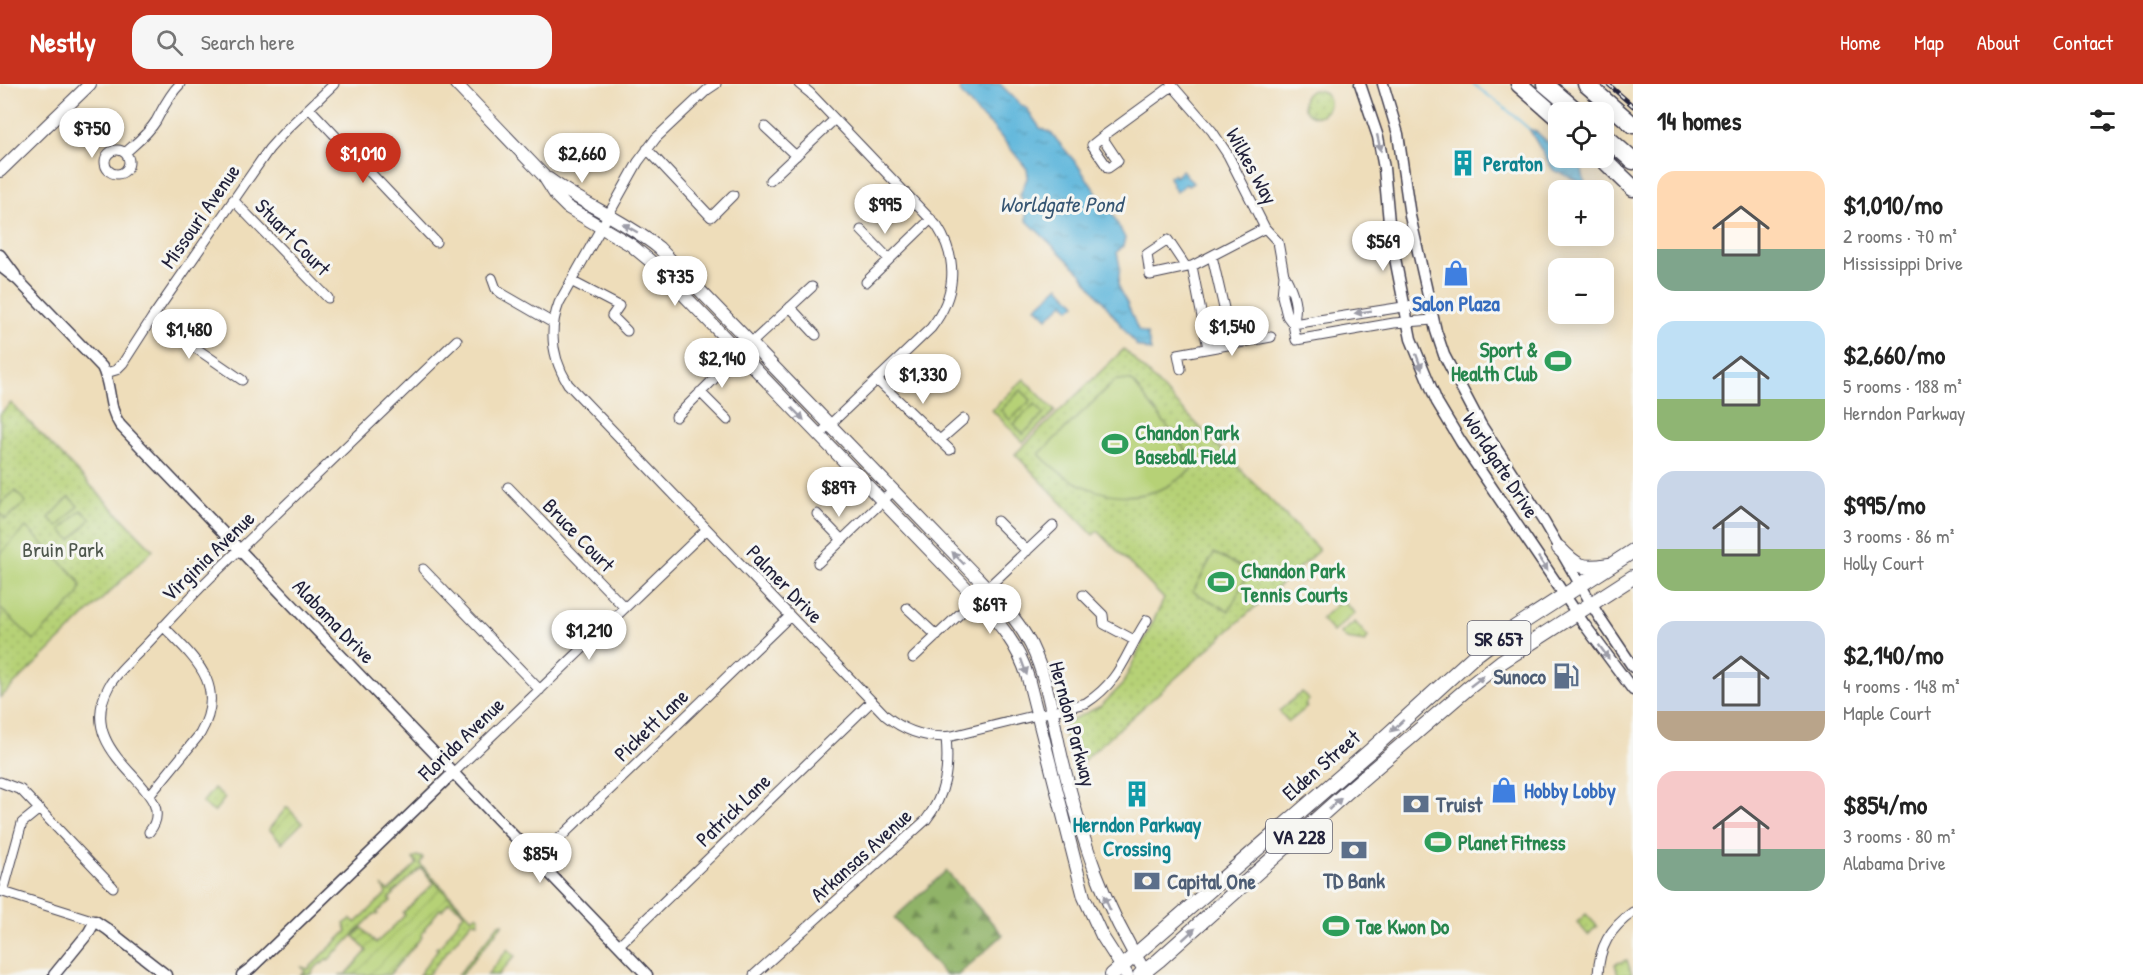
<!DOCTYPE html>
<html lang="en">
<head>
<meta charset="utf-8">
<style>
	body { margin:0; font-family:"Patrick Hand",sans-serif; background:#f6f6f6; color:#222; height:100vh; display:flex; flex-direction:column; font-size:22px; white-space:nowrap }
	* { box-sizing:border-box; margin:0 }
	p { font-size:20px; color:#767676 }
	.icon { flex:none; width:33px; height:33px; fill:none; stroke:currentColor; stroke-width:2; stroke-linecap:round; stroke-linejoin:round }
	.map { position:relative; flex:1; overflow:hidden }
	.sheet { display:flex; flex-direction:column; background:#fff; width:510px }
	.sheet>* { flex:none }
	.buttons { position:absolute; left:1548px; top:18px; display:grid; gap:12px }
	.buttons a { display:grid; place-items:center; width:66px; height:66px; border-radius:12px; background:#fff; box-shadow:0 3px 15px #0003; font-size:30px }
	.price { position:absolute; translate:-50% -51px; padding:0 14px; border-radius:21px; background:#fff; color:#222; font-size:20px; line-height:39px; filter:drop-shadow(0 2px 3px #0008) }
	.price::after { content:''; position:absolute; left:50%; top:36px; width:18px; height:14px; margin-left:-9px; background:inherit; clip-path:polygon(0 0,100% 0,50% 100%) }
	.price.on { background:#c8321e; color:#fff }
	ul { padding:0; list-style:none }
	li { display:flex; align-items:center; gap:18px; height:150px; padding:0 24px }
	li span { display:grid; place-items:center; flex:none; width:168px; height:120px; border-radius:18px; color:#555 }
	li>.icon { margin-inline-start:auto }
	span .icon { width:72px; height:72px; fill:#fffc; stroke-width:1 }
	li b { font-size:26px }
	h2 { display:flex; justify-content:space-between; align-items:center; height:72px; padding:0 24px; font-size:26px }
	header { display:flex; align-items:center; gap:36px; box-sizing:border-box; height:84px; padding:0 30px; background:#c8321e; color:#fff }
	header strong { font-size:28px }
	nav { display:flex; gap:33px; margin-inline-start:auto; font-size:21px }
	.search { width:420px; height:54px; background:#f6f6f6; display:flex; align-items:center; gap:15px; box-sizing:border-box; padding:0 21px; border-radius:18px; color:#767676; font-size:22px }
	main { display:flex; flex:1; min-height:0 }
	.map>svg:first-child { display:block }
	.grass { fill:url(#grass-dots); stroke:#6c7a58; stroke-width:1.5 }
	.forest { fill:url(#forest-firs); stroke:#596a51; stroke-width:1.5 }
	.garden { fill:url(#garden-furrows); stroke:#6c7a58; stroke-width:1.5 }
	.pitch { fill:#b6d176; stroke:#6c7a58; stroke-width:1.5 }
	.water { fill:url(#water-ripples); stroke:#406c8b; stroke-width:1.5 }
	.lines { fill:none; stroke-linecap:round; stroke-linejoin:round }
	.stream { stroke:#5db6db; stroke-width:2 }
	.minor-casing { stroke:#413e4e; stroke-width:11 }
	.tertiary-casing { stroke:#413e4e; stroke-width:13 }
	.secondary-casing { stroke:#413e4e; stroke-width:14 }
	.primary-casing { stroke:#413e4e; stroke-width:16 }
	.motorway-casing { stroke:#413e4e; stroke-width:19 }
	.minor { stroke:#fff; stroke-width:9 }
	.tertiary { stroke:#fff; stroke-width:10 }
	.secondary { stroke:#fff; stroke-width:12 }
	.primary { stroke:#fff; stroke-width:14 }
	.motorway { stroke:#fff; stroke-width:16 }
	.rail-casing { stroke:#22223b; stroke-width:4.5 }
	.rail { stroke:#f6f6f2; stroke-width:2; stroke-dasharray:7; stroke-linecap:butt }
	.oneway { fill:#9c9ca7 }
	.labels { text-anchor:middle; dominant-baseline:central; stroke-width:6; stroke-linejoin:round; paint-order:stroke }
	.shield { fill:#f6f6f2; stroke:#626272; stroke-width:1.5 }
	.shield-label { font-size:20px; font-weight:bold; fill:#22223b }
	.culture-label { font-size:21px; font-weight:bold; fill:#0d838f; stroke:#f6f6f2; text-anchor:start }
	.street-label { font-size:21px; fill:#22223b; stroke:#f6f6f2 }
	.shop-label { font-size:21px; font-weight:bold; fill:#366cbe; stroke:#f6f6f2 }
	.leisure-label { font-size:21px; font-weight:bold; fill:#27864d; stroke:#f6f6f2; text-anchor:start }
	.park-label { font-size:21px; fill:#4e574d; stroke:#f6f6f2 }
	.service-label { font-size:21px; font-weight:bold; fill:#4e5e75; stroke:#f6f6f2; text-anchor:start }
	.water-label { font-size:22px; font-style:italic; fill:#375673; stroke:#f6f6f2 }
</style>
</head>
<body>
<header>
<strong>Nestly</strong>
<div class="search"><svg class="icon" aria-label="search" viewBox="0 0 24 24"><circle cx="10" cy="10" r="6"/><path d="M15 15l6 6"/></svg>Search here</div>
<nav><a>Home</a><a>Map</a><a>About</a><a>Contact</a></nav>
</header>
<main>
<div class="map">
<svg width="1633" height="891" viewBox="0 0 1633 891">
	<defs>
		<pattern id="grass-dots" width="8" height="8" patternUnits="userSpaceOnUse" patternTransform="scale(1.5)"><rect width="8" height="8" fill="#b6d176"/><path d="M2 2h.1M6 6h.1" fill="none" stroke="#9cb367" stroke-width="1.8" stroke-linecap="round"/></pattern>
		<pattern id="forest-firs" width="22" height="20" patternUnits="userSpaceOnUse" patternTransform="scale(1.5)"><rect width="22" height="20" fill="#90b367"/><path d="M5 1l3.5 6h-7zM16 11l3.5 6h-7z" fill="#759156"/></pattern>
		<pattern id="garden-furrows" width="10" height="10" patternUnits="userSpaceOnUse" patternTransform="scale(1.5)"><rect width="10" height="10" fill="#b6d176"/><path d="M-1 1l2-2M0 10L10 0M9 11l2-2" fill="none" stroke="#9cb367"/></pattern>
		<pattern id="water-ripples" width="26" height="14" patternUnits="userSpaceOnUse" patternTransform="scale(1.5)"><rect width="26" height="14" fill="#5db6db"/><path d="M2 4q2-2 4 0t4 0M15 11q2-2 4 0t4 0" fill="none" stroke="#4c94b3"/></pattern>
	</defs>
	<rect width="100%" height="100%" fill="#f6f6f2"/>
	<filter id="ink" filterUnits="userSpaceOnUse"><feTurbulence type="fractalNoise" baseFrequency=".0167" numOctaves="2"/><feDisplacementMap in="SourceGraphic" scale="12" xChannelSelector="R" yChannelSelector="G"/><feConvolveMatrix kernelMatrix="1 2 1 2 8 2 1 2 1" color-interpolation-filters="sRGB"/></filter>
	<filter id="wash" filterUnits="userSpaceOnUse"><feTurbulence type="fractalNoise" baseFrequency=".008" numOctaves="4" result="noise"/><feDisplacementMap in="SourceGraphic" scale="24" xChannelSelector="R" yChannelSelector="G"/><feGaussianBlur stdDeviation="1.35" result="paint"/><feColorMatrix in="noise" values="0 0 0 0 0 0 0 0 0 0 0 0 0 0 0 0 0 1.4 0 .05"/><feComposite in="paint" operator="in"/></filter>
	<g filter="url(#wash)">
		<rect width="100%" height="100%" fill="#eeddba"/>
		<path class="grass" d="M1303 19a13 13 0 1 1 26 0a13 13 0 1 1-26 0Z
			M1124,265l195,201 -245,219 -10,-37 1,-6 4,-5 32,-15 21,-21 42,-86 -66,-68 -5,4 -78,-81z
			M1024,295l31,32 -32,31 -31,-32z
			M11,319l142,147 -153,148v-284z
			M1355,538l13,15 -3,5 -18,-3 -5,-4 -1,-2z
			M1302,608l7,8 -4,4 2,3 -18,15 -10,-11z
			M214,704l11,10 -11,14 -12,-9z
			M417,772l6,2 -3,6 52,54 5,-4 2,3 -1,6 -6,-2 -44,54h-9l19,-26 -2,-1 6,-4 22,-31 -43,-45 -28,25 1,1 -5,5 2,2 -5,4h-1l-8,7 1,2h-4c-6,6 -34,34 -35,37l-2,-1 -9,11 -1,-2 -5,5 -1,-1 -8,7 -1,4 -11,1 4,-3 -3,-5 6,2 39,-38 -3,-7 7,-5 5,4 30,-29 -3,-7 6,4 28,-27 -4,-5z
			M1586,830l11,12 -9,9 -11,-13z
			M499,840h4l-42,51h-3z
			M1627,876l5,15h-14l-3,-11z"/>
		<path class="forest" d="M946,787l57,64 -45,40h-13l-51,-57z"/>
		<path class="garden" d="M287,723l15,16 -20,20 -13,-14z
			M421,784l44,45 -16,-11 -7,8 -2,-1 -16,20 1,1 -4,5 1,2 -33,38h-50l7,-1 21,-23 -13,-15 8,-8 14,15c10,-9 19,-18 29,-28l-2,-2 31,-30z"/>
		<path class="pitch" d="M1116,296l16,1 65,84c-10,8 -19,16 -31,22 -45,21 -95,1 -127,-33z
			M1021,306l10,10 -21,20 -9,-10z
			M1035,320l9,10 -21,20 -9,-10z
			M15,407l11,11 -20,17 -6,-6v-9z
			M69,413l9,9 -20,21 -9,-9z
			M81,426l10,9 -20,21 -10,-10z
			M26,443l51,51c6,8 4,14 -2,21l-41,41 -34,-32v-54z
			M1214,469l35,18 -20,40 -36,-19z
			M1342,516l13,13 -22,19 -12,-13z
			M508,865l7,7 -17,19h-11z"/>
		<path class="water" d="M961,0h39l20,20 7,5 13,19 11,5 26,31 22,33 6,3 20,38 -2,8 -6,6 3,15 -2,17 2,7 7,12 11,27 9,4 4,17 -14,-5 -56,-73 -55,-53v-13l-6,-12 8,-19 -1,-7 -34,-42 -14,-12 -19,-23z
			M1529,45l6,2 23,20v7h24l-1,8 4,18 -32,-14z
			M1182,86l11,13 -5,3 -2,-2 -10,8 -7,-15 4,-3 2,3z
			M1059,202l17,18 -6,5 -6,-6 -17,15 -11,-11z"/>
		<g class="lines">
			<path class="stream" d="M1473,0l32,24 24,21"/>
		</g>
	</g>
	<g filter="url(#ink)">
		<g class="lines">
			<g class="minor-casing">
				<path id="minor" d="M716,0l-9,6 -51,48 -18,24 -79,141c-11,29 -7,55 9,81l318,332c20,16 41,23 66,20l134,-33c36,-23 39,-50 61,-83
					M799,0l11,9 127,133c22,34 19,70 -6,102l-112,107
					M1171,0l41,47 16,24 37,73 13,14 6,33 -2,21 5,20 6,8 3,16 98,-17 39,-3
					M309,24l127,134
					M765,43l31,29
					M1102,53l16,24 -10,7 -16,-23 10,-8 70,-51
					M647,65l64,68 22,-22
					M105 78a12 12 0 1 1 24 0a12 12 0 1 1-24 0Z
					M125,69c11,-10 23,-19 31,-32 7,-13 13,-26 24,-37
					M770,96l65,-61
					M233,116l95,98
					M861,146l28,29
					M1212,172l20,87
					M1192,182l16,82
					M1186,183l-18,-27 -21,14 3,21 42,-9 73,-38
					M1285,192c8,15 14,31 8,48
					M492,194l4,11 5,4 52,30
					M571,197l48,25 -7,10 15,15
					M866,198l65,-63
					M790,223l26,28
					M152,234l90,62
					M1293,240l136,-21
					M1181,285l-3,-15 93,-17
					M106,289l10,-3 7,-7 29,-45 117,-169 18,-20 47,-45
					M877,296l73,70
					M700,308l28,28
					M676,333l58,-58 78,-72
					M940,356l24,-21
					M508,403l117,121
					M817,430l25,26
					M997,437l30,30
					M818,479l75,-72
					M423,485l117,121
					M1083,511l20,20 1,9 30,16
					M907,524l30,28
					M913,574l140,-132
					M453,689l254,-244
					M0,698l21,8 92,97
					M150,711l50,-61c28,-49 -5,-75 -37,-108
					M149,748c37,-44 -80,-72 -40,-146 9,-16 25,-28 37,-41 23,-24 45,-49 69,-72 80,-78 162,-155 242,-233
					M537,776l253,-244
					M0,807l95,30
					M3,808l19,-69 16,-13
					M619,861l253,-244
					M754,891l172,-155c20,-26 23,-51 20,-83
					M1598,891c1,-28 12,-47 35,-63"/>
			</g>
			<g class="tertiary-casing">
				<path id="tertiary" d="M1360,0l18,53 6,31 6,65 21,106 26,63 24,40 123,182 49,66
					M1383,0l15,50 12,82 26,115 8,24 37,70 63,97 54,93 35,52
					M0,171l15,20
					M0,182l18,14 84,87c10,19 5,39 18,58l527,550
					M54,891l35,-43 6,-11 12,8 59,46
					M242,891l9,-7 202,-195"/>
			</g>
			<g class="secondary-casing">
				<path id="secondary" d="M456,0l87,91 14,22 10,10 64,38 23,19 320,332c24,25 44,48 54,82l56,219 18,39 25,39
					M0,87l90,-87
					M549,95c35,26 77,42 110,69l312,323c22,23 45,45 60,74 17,35 22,76 31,114 20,81 40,145 85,216"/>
			</g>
			<g class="primary-casing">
				<path id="primary" d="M1559,464c17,18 23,22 49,17
					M1112,891l259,-225 102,-93 24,-18 136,-88
					M1140,891l19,-15 188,-168 121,-104 33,-26 132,-85"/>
			</g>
			<g class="motorway-casing">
				<path id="motorway" d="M1519,0l39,34
					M1545,0l33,28
					M1586,0l47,41
					M1604,51l29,26
					M1602,74l31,30"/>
			</g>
			<use href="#minor" class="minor"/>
			<use href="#tertiary" class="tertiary"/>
			<use href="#secondary" class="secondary"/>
			<use href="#primary" class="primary"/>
			<use href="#motorway" class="motorway"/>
			<g class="rail-casing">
				<path id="rail" d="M1608,0l25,22"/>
			</g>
			<use href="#rail" class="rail"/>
		</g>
		<defs><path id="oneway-solid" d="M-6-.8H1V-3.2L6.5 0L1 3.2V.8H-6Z" transform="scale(1.5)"/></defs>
		<g class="oneway">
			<use href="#oneway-solid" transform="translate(1379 59) rotate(77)"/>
			<use href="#oneway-solid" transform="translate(630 144) rotate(-150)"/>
			<use href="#oneway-solid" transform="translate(1363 228) rotate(171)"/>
			<use href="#oneway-solid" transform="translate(1419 278) rotate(70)"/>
			<use href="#oneway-solid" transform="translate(798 330) rotate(45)"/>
			<use href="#oneway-solid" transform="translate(958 474) rotate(-134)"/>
			<use href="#oneway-solid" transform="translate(1543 480) rotate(56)"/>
			<use href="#oneway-solid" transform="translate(1604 568) rotate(54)"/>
			<use href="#oneway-solid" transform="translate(1024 583) rotate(70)"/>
			<use href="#oneway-solid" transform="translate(1477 597) rotate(-38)"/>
			<use href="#oneway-solid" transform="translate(1397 642) rotate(138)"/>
			<use href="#oneway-solid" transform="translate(1335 720) rotate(-43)"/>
			<use href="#oneway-solid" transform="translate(1107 819) rotate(-114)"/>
			<use href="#oneway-solid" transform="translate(1189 850) rotate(-42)"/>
		</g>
	</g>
	<defs>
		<g id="building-bare" transform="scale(2.07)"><path d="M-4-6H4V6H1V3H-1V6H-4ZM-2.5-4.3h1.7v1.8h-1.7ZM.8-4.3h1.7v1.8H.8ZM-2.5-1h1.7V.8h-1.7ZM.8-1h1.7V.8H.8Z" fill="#0f9aa8" stroke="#f6f6f2" stroke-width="2.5" paint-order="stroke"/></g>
		<g id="shop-bare" transform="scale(2.07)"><path d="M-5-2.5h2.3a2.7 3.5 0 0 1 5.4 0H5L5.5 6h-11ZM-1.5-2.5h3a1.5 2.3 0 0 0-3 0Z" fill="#3f7fe0" stroke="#f6f6f2" stroke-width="2.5" paint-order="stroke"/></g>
		<g id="stadium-bare" transform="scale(2.07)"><path d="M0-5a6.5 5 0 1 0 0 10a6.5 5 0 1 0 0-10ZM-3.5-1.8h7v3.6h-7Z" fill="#2e9e5b" stroke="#f6f6f2" stroke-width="2.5" paint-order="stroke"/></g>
		<g id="fuel-bare" transform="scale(2.07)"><path d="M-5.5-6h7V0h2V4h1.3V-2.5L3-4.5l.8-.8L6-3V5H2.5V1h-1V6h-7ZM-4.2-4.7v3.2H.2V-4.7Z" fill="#5c6f8a" stroke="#f6f6f2" stroke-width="2.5" paint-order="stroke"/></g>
		<g id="bank-bare" transform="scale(2.07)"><path d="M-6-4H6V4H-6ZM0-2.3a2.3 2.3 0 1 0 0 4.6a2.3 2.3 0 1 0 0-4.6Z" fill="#5c6f8a" stroke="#f6f6f2" stroke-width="2.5" paint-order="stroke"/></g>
	</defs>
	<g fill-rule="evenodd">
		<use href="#building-bare" x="1463" y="79"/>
		<use href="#shop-bare" x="1456" y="189"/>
		<use href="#stadium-bare" x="1558" y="277"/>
		<use href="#stadium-bare" x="1115" y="360"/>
		<use href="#stadium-bare" x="1221" y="498"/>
		<use href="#fuel-bare" x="1566" y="592"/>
		<use href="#shop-bare" x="1504" y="706"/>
		<use href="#building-bare" x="1137" y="710"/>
		<use href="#bank-bare" x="1416" y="720"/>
		<use href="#stadium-bare" x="1438" y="758"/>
		<use href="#bank-bare" x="1354" y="766"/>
		<use href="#bank-bare" x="1147" y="797"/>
		<use href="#stadium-bare" x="1336" y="842"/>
	</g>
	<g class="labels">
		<g class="shield">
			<rect x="1467.5" y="537" width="63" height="34" rx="4.5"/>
			<rect x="1266" y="735" width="66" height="34" rx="4.5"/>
		</g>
		<g class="shield-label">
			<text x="1499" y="554">SR 657</text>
			<text x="1299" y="752">VA 228</text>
		</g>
		<g class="culture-label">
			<text x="1483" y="79">Peraton</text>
			<text x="1137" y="740" text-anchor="middle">Herndon Parkway<tspan x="1137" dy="24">Crossing</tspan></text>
		</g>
		<g class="street-label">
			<text transform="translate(1252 82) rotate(61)">Wilkes Way</text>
			<text transform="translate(200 132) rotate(-55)">Missouri Avenue</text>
			<text transform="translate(293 153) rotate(46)">Stuart Court</text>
			<text transform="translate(1501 381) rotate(57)">Worldgate Drive</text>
			<text transform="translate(579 451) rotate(46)">Bruce Court</text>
			<text transform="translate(208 472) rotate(-44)">Virginia Avenue</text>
			<text transform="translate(785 500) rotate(46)">Palmer Drive</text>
			<text transform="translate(334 537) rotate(46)">Alabama Drive</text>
			<text transform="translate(1073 640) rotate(75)">Herndon Parkway</text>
			<text transform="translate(651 641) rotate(-44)">Pickett Lane</text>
			<text transform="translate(461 655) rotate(-44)">Florida Avenue</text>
			<text transform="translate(1321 681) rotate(-41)">Elden Street</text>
			<text transform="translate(733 726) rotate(-44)">Patrick Lane</text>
			<text transform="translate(861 771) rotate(-42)">Arkansas Avenue</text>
		</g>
		<g class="shop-label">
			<text x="1456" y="219">Salon Plaza</text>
			<text x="1524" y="706" text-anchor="start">Hobby Lobby</text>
		</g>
		<g class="leisure-label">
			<text x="1538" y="265" text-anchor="end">Sport &amp;<tspan x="1538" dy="24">Health Club</tspan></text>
			<text x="1135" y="348">Chandon Park<tspan x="1135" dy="24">Baseball Field</tspan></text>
			<text x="1241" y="486">Chandon Park<tspan x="1241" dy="24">Tennis Courts</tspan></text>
			<text x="1458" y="758">Planet Fitness</text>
			<text x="1356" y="842">Tae Kwon Do</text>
		</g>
		<g class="park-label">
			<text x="63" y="465">Bruin Park</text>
		</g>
		<g class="service-label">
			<text x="1546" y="592" text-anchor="end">Sunoco</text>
			<text x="1436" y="720">Truist</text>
			<text x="1354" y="796" text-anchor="middle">TD Bank</text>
			<text x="1167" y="797">Capital One</text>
		</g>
		<g class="water-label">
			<text x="1061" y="120">Worldgate Pond</text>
		</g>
	</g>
</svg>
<div class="buttons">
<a><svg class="icon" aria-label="locate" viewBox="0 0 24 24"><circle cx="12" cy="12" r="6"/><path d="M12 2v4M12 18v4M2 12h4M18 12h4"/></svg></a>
<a>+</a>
<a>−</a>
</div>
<b class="price" style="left:92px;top:75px">$750</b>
<b class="price on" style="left:363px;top:100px">$1,010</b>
<b class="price" style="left:582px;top:100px">$2,660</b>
<b class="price" style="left:885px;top:151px">$995</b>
<b class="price" style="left:1383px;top:188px">$569</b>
<b class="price" style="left:675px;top:223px">$735</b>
<b class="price" style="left:1232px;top:273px">$1,540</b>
<b class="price" style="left:189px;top:276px">$1,480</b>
<b class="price" style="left:722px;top:305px">$2,140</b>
<b class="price" style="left:923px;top:321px">$1,330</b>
<b class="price" style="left:839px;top:434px">$897</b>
<b class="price" style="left:990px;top:551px">$697</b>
<b class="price" style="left:589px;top:577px">$1,210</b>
<b class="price" style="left:540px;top:800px">$854</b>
</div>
<section class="sheet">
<h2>14 homes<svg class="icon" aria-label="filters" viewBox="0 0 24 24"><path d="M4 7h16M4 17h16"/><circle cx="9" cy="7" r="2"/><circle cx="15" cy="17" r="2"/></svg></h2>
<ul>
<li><span style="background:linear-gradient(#ffd9b3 65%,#7fa58c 0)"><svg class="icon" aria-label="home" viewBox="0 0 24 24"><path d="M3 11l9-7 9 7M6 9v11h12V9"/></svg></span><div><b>$1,010/mo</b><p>2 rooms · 70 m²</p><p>Mississippi Drive</p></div></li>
<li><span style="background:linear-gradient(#bfe0f5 65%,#8fb573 0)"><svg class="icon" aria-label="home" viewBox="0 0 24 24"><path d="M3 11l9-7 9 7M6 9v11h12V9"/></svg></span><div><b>$2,660/mo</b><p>5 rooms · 188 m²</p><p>Herndon Parkway</p></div></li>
<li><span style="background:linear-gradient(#c9d6e8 65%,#8fb573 0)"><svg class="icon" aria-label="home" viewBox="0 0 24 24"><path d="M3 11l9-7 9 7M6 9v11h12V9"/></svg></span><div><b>$995/mo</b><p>3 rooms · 86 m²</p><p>Holly Court</p></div></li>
<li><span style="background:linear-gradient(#c9d6e8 75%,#b9a48a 0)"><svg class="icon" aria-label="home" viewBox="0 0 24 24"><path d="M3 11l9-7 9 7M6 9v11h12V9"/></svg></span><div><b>$2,140/mo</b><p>4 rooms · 148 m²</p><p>Maple Court</p></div></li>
<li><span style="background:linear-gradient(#f6c9c9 65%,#7fa58c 0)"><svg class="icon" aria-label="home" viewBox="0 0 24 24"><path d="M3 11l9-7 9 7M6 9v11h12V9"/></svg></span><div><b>$854/mo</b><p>3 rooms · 80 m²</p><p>Alabama Drive</p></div></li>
</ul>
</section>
</main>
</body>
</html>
